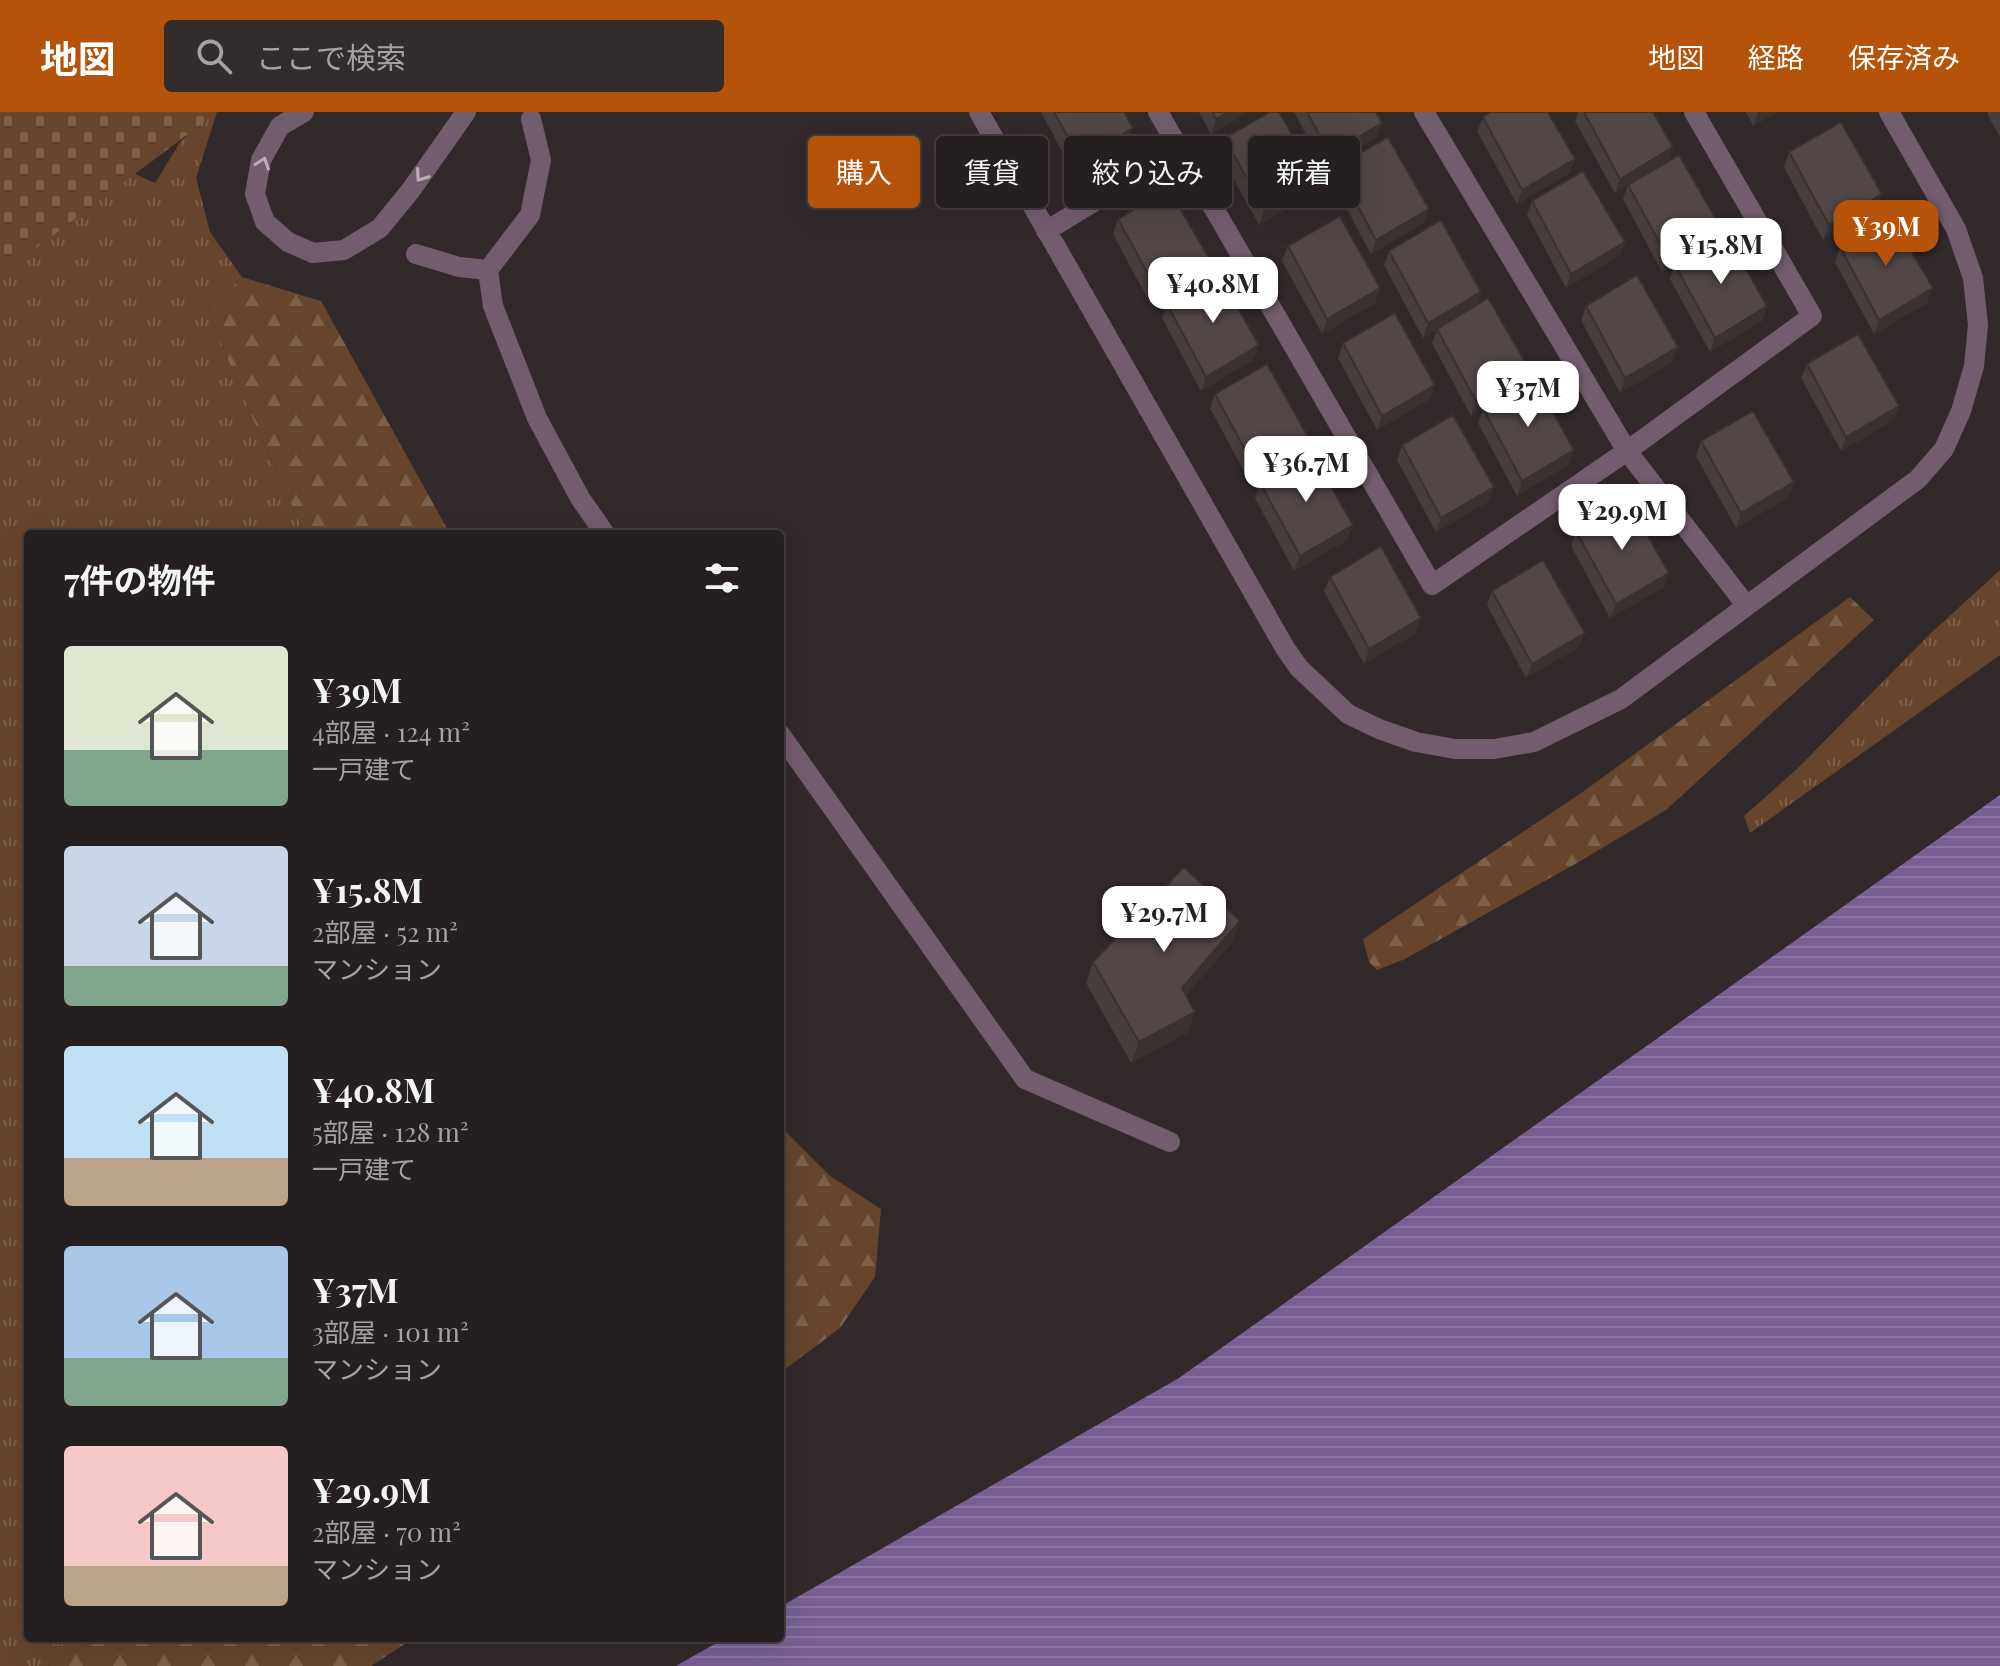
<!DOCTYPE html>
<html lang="ja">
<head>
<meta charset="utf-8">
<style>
	body { margin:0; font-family:"Playfair Display","Noto Sans JP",serif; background:#322c2d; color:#f1f3f6; height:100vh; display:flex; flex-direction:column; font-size:30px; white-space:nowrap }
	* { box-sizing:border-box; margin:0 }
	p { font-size:26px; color:#a4a2a5 }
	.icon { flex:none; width:44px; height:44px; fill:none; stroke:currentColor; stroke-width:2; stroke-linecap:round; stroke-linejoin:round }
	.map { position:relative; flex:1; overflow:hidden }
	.side { position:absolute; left:24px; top:418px; width:760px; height:1112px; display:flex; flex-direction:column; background:#261f20; border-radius:8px; box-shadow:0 8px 32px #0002,0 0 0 2px #423d3e }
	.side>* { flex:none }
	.hud { position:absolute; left:808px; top:24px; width:760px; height:72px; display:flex; gap:16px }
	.price { position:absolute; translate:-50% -68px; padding:0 18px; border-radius:16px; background:#fff; color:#222; font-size:26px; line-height:52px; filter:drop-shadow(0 2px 4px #0008) }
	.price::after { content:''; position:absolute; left:50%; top:48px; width:24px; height:18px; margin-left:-12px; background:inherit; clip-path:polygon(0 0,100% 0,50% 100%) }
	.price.current { background:#b45309; color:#fff }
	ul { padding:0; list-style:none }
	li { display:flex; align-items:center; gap:24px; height:200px; padding:0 40px }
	li span { display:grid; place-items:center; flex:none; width:224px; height:160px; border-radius:8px; color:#555 }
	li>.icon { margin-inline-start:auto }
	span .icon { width:96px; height:96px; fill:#fffc; stroke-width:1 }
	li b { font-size:34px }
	h2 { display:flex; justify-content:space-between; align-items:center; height:96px; padding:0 40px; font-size:34px }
	.chip { padding:0 28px; border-radius:8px; background:#261f20; box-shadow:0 8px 32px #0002,0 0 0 2px #423d3e; font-size:28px; line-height:72px }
	.chip.current { background:#b45309; color:#fff }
	header { display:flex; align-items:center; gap:48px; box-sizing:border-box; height:112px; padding:0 40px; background:#b45309; color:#fff }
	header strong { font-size:38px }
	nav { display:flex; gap:44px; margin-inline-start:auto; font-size:28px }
	.search { width:560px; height:72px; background:#322c2d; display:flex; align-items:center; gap:20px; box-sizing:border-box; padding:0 28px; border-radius:8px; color:#a4a2a5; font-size:30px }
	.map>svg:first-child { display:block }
	.grass { fill:url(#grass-tufts) }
	.forest { fill:url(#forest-firs) }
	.cemetery { fill:url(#cemetery-stones) }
	.water { fill:url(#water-rules) }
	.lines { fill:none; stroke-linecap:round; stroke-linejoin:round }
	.minor { stroke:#725d6e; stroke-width:20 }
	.wall { fill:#473d3c }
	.shaded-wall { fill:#393231 }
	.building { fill:#524746; stroke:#393231; stroke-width:2 }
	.oneway { stroke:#b9adb5 }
</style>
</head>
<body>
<header>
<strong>地図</strong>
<div class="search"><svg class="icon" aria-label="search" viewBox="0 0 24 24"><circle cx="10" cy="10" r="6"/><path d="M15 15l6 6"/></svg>ここで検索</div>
<nav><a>地図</a><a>経路</a><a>保存済み</a></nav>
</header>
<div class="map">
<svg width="2000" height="1554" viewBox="0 0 2000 1554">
	<defs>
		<pattern id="grass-tufts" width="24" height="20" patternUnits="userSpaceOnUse" patternTransform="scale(2)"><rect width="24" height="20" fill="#66452c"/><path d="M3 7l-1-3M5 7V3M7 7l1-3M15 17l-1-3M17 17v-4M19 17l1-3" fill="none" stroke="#7c604a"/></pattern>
		<pattern id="forest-firs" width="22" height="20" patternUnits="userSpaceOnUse" patternTransform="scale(2)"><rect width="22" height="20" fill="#66452c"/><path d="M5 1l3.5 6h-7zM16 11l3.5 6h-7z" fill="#7c604a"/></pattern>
		<pattern id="cemetery-stones" width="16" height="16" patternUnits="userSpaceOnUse" patternTransform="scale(2)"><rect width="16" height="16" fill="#66452c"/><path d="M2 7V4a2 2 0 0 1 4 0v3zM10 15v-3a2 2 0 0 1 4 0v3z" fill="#7c604a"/></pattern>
		<pattern id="water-rules" width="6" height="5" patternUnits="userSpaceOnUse" patternTransform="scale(2)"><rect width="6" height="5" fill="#775f93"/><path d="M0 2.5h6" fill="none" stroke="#8a76a2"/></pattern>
	</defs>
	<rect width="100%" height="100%" fill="#32292b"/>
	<path class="grass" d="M0,0l155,71 26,-42 6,-5 2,-24h28l-21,66 14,54 32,45 -34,34 43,104 54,119h-277v1104h70l-50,28h-48z
		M2000,458v85l-250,178 -6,-17 53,-47 132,-134z"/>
	<path class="forest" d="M242,165l79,24 129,233h-145l-54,-119 -43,-104z
		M1850,485l24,23 -208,190 -89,53 -172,96 -28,11 -8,-8 -6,-23 221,-148z
		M780,1004l7,17 43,43 51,33 -6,68 -35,51 -60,45z
		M98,1526h316l-43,28h-323z"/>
	<path class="cemetery" d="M0,0h214l1,2 -215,161z"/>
	<path class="water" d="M2000,683v871h-1324l49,-28h55v-31l399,-229z"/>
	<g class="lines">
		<path class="minor" d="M304,0l-24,14 -19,34 -6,34 10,28 23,20 25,11 31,-3 36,-22 31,-38 55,-78
			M979,0l306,536 14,20 49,46 31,15 37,13 39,7h39l40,-7 87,-43 297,-220 26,-30 17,-38 13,-45 4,-41 -5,-47 -17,-49 -67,-117
			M1158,0l274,473 195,-134 185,-135 -118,-204
			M1424,0l203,339 119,154
			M531,7l10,41 -11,55 -42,55 5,36 44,112 43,80 25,36
			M1046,119l133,-81
			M416,142l43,13 29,3
			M780,622l245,345 145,63"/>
	</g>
	<path class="wall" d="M1041,0h83l9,16 -6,14 -53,32z
		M1199,0h49l-37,22z
		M1294,0h82l6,11 -5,14 -53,31z
		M1578,0h75l20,35 -5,14 47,79 -53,32 -39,-73 5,-14 -13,8 -40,-72z
		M1746,0h31l-24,14z
		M1988,0h12v25l-13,-23z
		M1483,5l92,42 -5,14 -53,31 -40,-73z
		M1225,26l92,41 -5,15 -53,31 -40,-72z
		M1789,40l93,42 -6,14 -53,32 -39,-73z
		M1337,55l92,42 -5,14 -53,31 -39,-72z
		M1532,89l93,41 -6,14 -53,32 -39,-73z
		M1118,107l87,56 -53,32 -39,-73z
		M1288,134l92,42 -5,15 -53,31 -40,-73z
		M1840,135l87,56 -53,31 -39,-72z
		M1389,139l92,41 -4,13 48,78 44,81 -52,32 -39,-73 5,-14 -12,7 -39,-73 5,-13 -14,8 -39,-73z
		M1675,153l92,41 -5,15 -52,31 -40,-73z
		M1167,192l92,41 -6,15 -52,31 -39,-73z
		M1586,194l87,56 -53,31 -39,-73z
		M1343,231l92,42 -5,14 -53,31 -39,-72z
		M1807,252l92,42 -5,14 -53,31 -40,-73z
		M1215,282l92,41 -5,14 -53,32 -39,-73z
		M1701,329l93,41 -5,15 -53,31 -40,-72z
		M1402,333l92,42 -5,14 -53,31 -39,-72z
		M1260,371l93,42 -6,15 -53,31 -39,-73z
		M1576,419l93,42 -5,14 -54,31 -39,-72z
		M1330,465l86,56 -52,31 -40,-73z
		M1492,479l87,56 -53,31 -39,-73z
		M1232,830l-46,53 9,17 -8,21 -56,30 -45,-80 7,-21z"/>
	<path class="shaded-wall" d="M1229,0h19l-37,22 5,-15z
		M1758,0h19l-24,14z
		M1382,11l-5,14 -53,31 6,-14z
		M1133,16l-6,14 -53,32 6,-15z
		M1673,35l-5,15 -53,31 5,-14z
		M1575,47l-5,14 -53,31 5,-14z
		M1317,67l-5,15 -53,31 5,-14z
		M1882,82l-6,14 -53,32 6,-15z
		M1429,97l-5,14 -53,31 5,-14z
		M1720,114l-5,14 -53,32 6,-14z
		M1625,130l-6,14 -53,32 5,-14z
		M1210,148l-5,15 -53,32 6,-15z
		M1380,176l-5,15 -53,31 5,-15z
		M1933,176l-6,15 -53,31 5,-14z
		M1481,180l-5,15 -53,31 5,-15z
		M1767,194l-5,15 -52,31 5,-14z
		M1259,233l-6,15 -52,31 5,-14z
		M1678,235l-5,15 -53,31 5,-15z
		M1530,258l-6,14 -53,32 5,-15z
		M1435,273l-5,14 -53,31 5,-14z
		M1899,294l-5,14 -53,31 5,-14z
		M1307,323l-5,14 -53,32 5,-15z
		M1574,338l-5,14 -52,32 5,-15z
		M1794,370l-5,15 -53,31 5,-15z
		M1494,375l-5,14 -53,31 5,-14z
		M1353,413l-6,15 -53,31 6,-15z
		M1669,461l-5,14 -54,31 6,-14z
		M1421,506l-5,15 -52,31 5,-15z
		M1585,521l-6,14 -53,31 6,-14z
		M1240,809l-8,21 -58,67 8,-21z
		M1195,900l-8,21 -56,30 8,-21z"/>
	<path class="building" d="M1054,0h70l9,16 -53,31z
		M1212,0h17l-13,7z
		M1270,0h9l38,67 -53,32 -39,-73z
		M1307,0h69l6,11 -52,31z
		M1491,0h57l27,47 -53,31 -39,-73z
		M1584,0h69l20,35 -53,32z
		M1841,10l41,72 -53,31 -40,-73z
		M1388,25l41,72 -53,31 -39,-73z
		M1679,43l41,71 -52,32 -40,-73z
		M1583,59l42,71 -54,32 -39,-73z
		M1169,77l41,71 -52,32 -40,-73z
		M1340,104l40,72 -53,31 -39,-73z
		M1891,105l42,71 -54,32 -39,-73z
		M1441,108l40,72 -53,31 -39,-72z
		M1727,123l40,71 -52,32 -40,-73z
		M1218,161l41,72 -53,32 -39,-73z
		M1637,163l41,72 -53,31 -39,-72z
		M1488,186l42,72 -54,31 -39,-72z
		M1395,201l40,72 -53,31 -39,-73z
		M1858,222l41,72 -53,31 -39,-73z
		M1267,252l40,71 -53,31 -39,-72z
		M1534,266l40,72 -52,31 -39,-73z
		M1753,299l41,71 -53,31 -40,-72z
		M1453,303l41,72 -53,31 -39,-73z
		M1312,341l41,72 -53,31 -40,-73z
		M1628,389l41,72 -53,31 -40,-73z
		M1381,434l40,72 -52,31 -39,-72z
		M1543,448l42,73 -53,31 -40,-73z
		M1184,755l56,54 -58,67 13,24 -56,30 -46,-80z"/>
	<defs><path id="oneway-chevron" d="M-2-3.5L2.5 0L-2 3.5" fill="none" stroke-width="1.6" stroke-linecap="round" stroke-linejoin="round" transform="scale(2)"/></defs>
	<g class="oneway">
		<use href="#oneway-chevron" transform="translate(263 51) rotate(-71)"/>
		<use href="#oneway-chevron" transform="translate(421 64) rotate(126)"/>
	</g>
</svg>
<b class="price current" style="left:1886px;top:156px">¥39M</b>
<b class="price" style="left:1721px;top:174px">¥15.8M</b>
<b class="price" style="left:1213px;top:213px">¥40.8M</b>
<b class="price" style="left:1528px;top:317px">¥37M</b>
<b class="price" style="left:1306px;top:392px">¥36.7M</b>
<b class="price" style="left:1622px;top:440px">¥29.9M</b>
<b class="price" style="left:1164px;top:842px">¥29.7M</b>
<div class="hud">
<a class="chip current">購入</a>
<a class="chip">賃貸</a>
<a class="chip">絞り込み</a>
<a class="chip">新着</a>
</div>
<section class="side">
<h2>7件の物件<svg class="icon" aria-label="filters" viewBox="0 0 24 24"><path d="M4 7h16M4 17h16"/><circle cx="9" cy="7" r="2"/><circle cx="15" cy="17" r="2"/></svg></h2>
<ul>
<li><span style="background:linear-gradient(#dfe7d0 65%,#7fa58c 0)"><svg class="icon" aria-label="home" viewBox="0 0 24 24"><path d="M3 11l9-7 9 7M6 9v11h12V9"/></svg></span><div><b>¥39M</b><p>4部屋 · 124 m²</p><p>一戸建て</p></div></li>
<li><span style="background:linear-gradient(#c9d6e8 75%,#7fa58c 0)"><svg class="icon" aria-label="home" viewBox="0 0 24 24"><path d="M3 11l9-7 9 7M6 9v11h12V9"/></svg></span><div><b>¥15.8M</b><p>2部屋 · 52 m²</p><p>マンション</p></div></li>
<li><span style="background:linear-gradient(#bfe0f5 70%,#b9a48a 0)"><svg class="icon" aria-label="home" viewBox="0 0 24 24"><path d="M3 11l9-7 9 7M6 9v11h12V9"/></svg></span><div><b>¥40.8M</b><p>5部屋 · 128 m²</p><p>一戸建て</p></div></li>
<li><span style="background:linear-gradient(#a9c7e8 70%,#7fa58c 0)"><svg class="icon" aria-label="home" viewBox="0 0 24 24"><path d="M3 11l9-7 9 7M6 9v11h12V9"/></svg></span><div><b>¥37M</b><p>3部屋 · 101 m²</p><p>マンション</p></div></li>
<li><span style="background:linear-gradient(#f6c9c9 75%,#b9a48a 0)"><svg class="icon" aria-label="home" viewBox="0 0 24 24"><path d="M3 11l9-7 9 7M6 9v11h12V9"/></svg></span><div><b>¥29.9M</b><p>2部屋 · 70 m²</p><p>マンション</p></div></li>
</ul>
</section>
</div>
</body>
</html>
